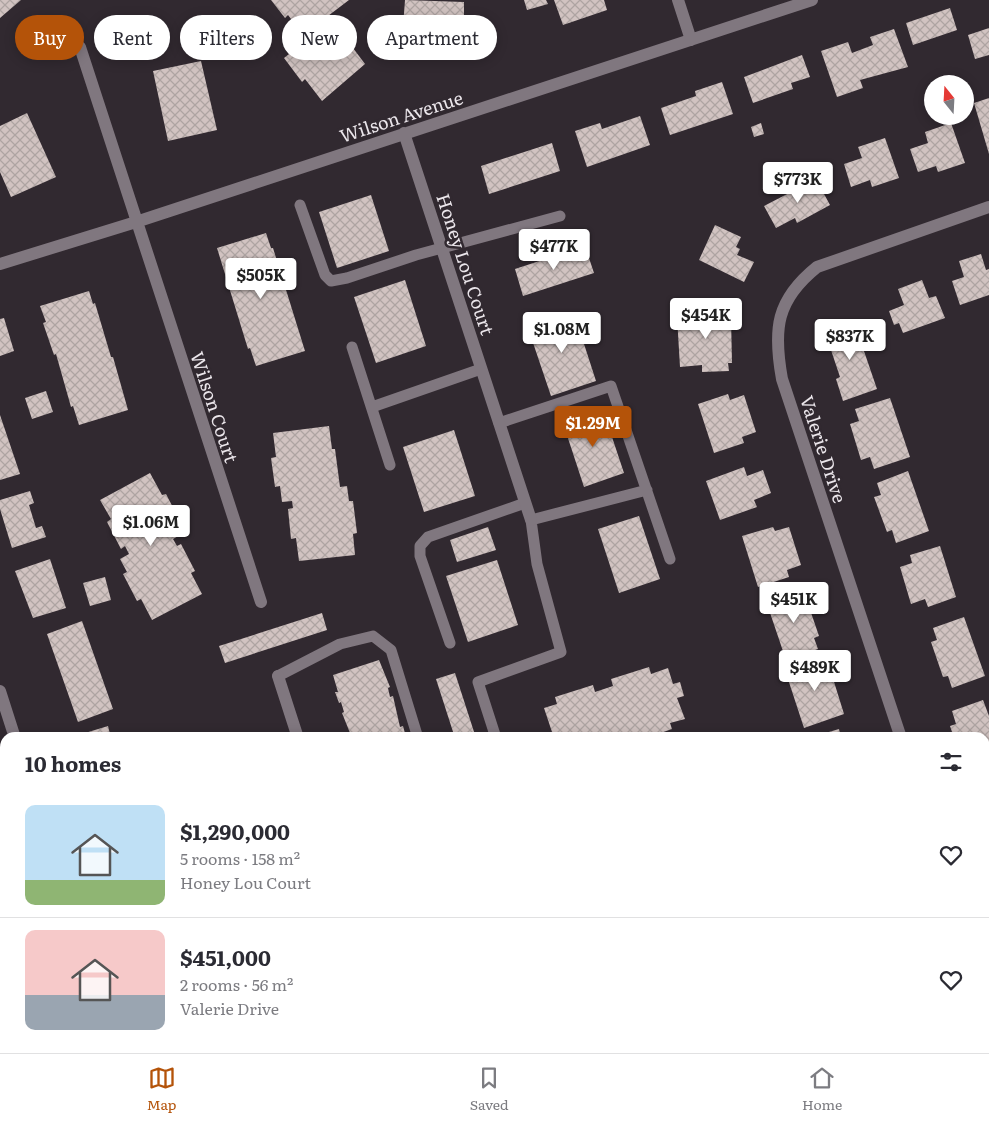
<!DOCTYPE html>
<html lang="en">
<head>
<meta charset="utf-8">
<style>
	body { margin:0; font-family:Literata,serif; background:#f2f2f3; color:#2b2b33; height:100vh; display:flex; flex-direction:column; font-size:19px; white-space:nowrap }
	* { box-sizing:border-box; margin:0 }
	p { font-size:16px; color:#7c7c81 }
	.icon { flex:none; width:28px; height:28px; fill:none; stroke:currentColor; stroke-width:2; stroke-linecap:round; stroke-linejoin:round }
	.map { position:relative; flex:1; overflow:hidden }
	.side { position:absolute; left:0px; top:732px; width:990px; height:321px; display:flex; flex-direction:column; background:#fff; border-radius:15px 15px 0 0; box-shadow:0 2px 12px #0003 }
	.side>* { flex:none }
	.banner { position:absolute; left:15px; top:15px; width:500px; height:45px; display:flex; gap:10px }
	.needle { width:32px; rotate:342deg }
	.fabs { position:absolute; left:924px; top:75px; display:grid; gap:10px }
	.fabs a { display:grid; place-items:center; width:50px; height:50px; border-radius:50%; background:#fff; box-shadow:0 2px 12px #0003; font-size:25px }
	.price { position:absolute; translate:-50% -42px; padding:0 11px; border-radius:5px; background:#fff; color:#222; font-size:16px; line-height:32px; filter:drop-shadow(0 1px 2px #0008) }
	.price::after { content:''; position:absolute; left:50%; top:30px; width:15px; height:11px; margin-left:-8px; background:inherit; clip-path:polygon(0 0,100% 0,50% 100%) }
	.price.active { background:#b45309; color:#fff }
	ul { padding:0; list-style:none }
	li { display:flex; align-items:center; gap:15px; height:125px; padding:0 25px }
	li+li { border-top:1px solid #e1e1e2 }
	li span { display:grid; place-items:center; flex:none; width:140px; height:100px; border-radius:10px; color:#555 }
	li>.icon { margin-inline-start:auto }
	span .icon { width:60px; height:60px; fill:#fffc; stroke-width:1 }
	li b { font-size:21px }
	h2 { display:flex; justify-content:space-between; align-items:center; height:60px; padding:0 25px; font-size:21px }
	.tag { padding:0 18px; border-radius:22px; background:#fff; box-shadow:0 2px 12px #0003; font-size:18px; line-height:45px }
	.tag.active { background:#b45309; color:#fff }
	.dock { display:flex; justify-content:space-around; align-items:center; height:70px; border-top:1px solid #e1e1e2; background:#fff; font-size:14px; color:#7c7c81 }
	.dock a { display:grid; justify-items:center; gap:2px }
	.dock .active { color:#b45309 }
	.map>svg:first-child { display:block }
	.building { fill:url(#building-cross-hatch) }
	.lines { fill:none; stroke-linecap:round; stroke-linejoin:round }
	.lane { stroke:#80777f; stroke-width:11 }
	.street { stroke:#80777f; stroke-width:12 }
	.labels { text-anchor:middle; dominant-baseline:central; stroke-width:5; stroke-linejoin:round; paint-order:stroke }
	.street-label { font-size:18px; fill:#ebe6eb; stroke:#312930 }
</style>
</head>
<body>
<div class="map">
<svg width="989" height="1053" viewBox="0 0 989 1053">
	<defs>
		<pattern id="building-cross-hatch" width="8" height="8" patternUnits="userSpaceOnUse" patternTransform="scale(1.25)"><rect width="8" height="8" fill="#d1c3c1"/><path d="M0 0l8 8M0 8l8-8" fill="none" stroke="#aea4a2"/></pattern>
	</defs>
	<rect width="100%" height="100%" fill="#312930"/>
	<path class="building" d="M0,0h21l-21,18z
		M271,0h78l-25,19 18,24 5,-3 18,24 -43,37 -17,-22 -3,3 -18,-24 23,-18 -19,-25 -3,3z
		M405,0l59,2v29l-7,-1 -1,28 -55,-5z
		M524,0h22l2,4 -21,6z
		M554,0h50l3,10 -44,15z
		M950,8l7,22 -44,15 -7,-22z
		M989,28v27l-14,4 -7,-24z
		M894,29l14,38 -48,13 3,8 -26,9 -16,-46 27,-9 4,11 21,-8 -3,-8z
		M802,55l8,22 -19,6 2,6 -40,14 -9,-26z
		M201,61l16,69 -49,11 -15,-70z
		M722,82l11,32 -63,21 -9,-27 35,-12 -1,-5z
		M989,98v56l-15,-51z
		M27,113l29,64 -45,20 -11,-25v-46z
		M640,116l10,29 -63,22 -12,-36 25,-8 2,6z
		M761,123l3,11 -10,3 -3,-10z
		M951,123l14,40 -27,9 -2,-6 -18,6 -8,-23 18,-6 -3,-11z
		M885,138l14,40 -27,9 -2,-7 -19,7 -7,-23 18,-6 -4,-11z
		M552,143l8,28 -71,23 -8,-28z
		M816,179l14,26 -33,18 -2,-5 -19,10 -12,-22z
		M371,195l18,56 -52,17 -18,-56z
		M715,225l26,12 -5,10 4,2 -3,6 17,7 -10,20 -45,-22z
		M266,233l5,15h2l32,103 -49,15 -6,-18 -2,1 -31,-101z
		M585,246l9,27 -71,23 -8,-27z
		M981,254l5,16 3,-1v26l-29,10 -8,-24 12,-4 -5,-16z
		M405,280l21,66 -50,17 -22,-66z
		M922,280l7,18 7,-2 9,22 -42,15 -4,-10 -5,2 -5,-14 15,-6 -6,-16z
		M89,291l4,13 2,-1 16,54h2l15,53 -49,15 -6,-19 -2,1 -15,-53 -2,1 -11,-32 3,-1 -6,-16z
		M725,307v6h4v4h2l1,46h-4l1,8 -27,1v-7l-22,2 -3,-50 21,-2 -1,-6z
		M574,313l22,68 -45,15 -23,-68z
		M4,318l10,33 -14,5v-37z
		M854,322l23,67 -34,12 -7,-22 4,-2 -16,-48z
		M46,391l7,21 -21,7 -7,-21z
		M728,394l2,6 14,-5 12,37 -14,5 2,6 -30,10 -16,-49z
		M890,398l20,59 -36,12 -4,-12 -9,3 -11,-36 9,-3 -4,-12z
		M603,410l21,63 -40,14 -21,-64z
		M0,415l20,59 -20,6z
		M329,426l3,23h3l5,38 7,-1 2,15h4l4,32 -4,1 2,21 -56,6 -3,-23 -5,1 -3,-30 5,-1 -1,-7 -10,1 -2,-16 -5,1 -4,-29 5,-1 -3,-24z
		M454,430l21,66 -51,16 -21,-65z
		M744,467l3,9 16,-6 8,23 -17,7 3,7 -37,13 -14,-39z
		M908,471l21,60 -33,12 -4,-13 -5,2 -13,-35 7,-2 -4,-12z
		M150,473l12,22 4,-1 13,25 -4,2 7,13 -9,5 4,7 4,-2 14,27 -4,2 11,21 -50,26 -11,-21 -4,2 -14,-27 4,-2 -7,-13 9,-5 -4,-8 -4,3 -14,-27 4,-3 -11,-19z
		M30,491l4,12 -5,2 7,23 6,-2 4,11 -34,11 -12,-39v-9z
		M639,516l21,63 -41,14 -21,-64z
		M488,527l8,23 -39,12 -7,-22z
		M773,527l2,4 14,-4 12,38 -14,5 2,7 -31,10 -16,-51z
		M940,546l16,51 -28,10 -3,-8 -14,5 -11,-37 12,-4 -2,-8z
		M50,559l16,49 -33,10 -18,-47z
		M497,560l21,65 -50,17 -22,-66z
		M105,577l6,23 -21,6 -7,-23z
		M799,589l4,11 3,-2 13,38 -5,2 4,11 -32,11 -20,-59z
		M322,613l5,17 -102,33 -6,-17z
		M964,617l21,59 -33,12 -4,-12 -5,1 -12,-35 6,-2 -4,-12z
		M82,621l31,88 -35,13 -31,-88z
		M826,656l18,58 -40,14 -19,-58z
		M379,660l11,27 -2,1 2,9 3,-1 7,31 3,-1 3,11 -54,1 -10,-25 2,-1 -3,-10 -2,1 -4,-11h3l-5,-17z
		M649,667l2,7 17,-6 5,16 7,-2 4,14 -7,2 8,21 -15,4 2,6 -26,9h-92l-10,-30 13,-4 -2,-7 38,-12 2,7 18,-6 -2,-7z
		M455,673l21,65h-21l-19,-59z
		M983,700l6,16v49l-4,2v-29h-31l-4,-12 6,-2 -4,-13z
		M108,726l3,12h-39v-1z
		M839,729l2,9h-29v-1z
		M0,856l5,18v33l-5,1z
		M5,933v60l-5,-14v-44z
		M21,1049h29l1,4h-29z
		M298,1049h32l1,4h-31z
		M625,1049h53l1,4h-66z
		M755,1049h69l2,4h-69z"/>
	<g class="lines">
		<path class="lane" d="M300,205l25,70 6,6 16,-3 69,-23 144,-39
			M352,347l38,118
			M372,407l109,-38
			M499,423l112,-37 59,173
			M450,643l-30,-87v-10l8,-9 97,-34
			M278,676l62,-32 33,-8 18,14 27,88
			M496,738l-18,-56 83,-30 -24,-88 -6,-44 116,-30
			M524,1049l1,4
			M709,1049l1,4
			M423,1053l14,-4"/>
		<path class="street" d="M678,0l13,40
			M80,47l181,555
			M404,133l127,387
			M0,264l136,-42 676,-222
			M278,676l20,62
			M0,691l15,47
			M901,738l-119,-359c-9,-50 -6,-79 35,-112l172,-60
			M985,831l4,1
			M118,1049l2,4
			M396,1049l1,4"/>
	</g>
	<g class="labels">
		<g class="street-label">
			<text transform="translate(401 116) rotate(-18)">Wilson Avenue</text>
			<text transform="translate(466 264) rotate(72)">Honey Lou Court</text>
			<text transform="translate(215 407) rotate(72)">Wilson Court</text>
			<text transform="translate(824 449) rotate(72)">Valerie Drive</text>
		</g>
	</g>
</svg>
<div class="fabs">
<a><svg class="needle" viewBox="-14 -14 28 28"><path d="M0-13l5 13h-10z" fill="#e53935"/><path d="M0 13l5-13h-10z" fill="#7c7c81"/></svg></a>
</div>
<b class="price" style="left:798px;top:204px">$773K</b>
<b class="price" style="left:554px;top:271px">$477K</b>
<b class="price" style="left:261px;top:300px">$505K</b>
<b class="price" style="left:706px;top:340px">$454K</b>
<b class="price" style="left:562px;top:354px">$1.08M</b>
<b class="price" style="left:850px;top:361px">$837K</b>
<b class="price active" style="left:593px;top:448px">$1.29M</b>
<b class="price" style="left:151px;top:547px">$1.06M</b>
<b class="price" style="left:794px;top:624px">$451K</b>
<b class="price" style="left:815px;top:692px">$489K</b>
<div class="banner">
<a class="tag active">Buy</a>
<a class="tag">Rent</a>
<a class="tag">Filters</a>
<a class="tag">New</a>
<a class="tag">Apartment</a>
</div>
<section class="side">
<h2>10 homes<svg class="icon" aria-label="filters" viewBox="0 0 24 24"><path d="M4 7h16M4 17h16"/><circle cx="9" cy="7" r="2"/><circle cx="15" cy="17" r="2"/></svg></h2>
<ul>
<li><span style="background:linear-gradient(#bfe0f5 75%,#8fb573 0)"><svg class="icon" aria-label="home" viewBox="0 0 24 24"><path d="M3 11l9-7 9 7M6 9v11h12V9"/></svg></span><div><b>$1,290,000</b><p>5 rooms · 158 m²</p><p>Honey Lou Court</p></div><svg class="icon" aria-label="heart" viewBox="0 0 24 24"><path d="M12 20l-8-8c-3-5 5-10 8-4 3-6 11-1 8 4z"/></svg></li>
<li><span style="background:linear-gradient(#f6c9c9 65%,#9aa5b1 0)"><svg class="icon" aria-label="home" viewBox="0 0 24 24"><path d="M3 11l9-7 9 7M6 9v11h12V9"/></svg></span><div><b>$451,000</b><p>2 rooms · 56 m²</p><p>Valerie Drive</p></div><svg class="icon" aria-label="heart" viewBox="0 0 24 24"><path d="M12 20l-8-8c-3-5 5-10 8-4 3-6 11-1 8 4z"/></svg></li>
</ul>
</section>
</div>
<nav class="dock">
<a class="active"><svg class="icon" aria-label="map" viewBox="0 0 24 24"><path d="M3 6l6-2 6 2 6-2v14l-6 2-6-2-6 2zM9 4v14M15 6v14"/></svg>Map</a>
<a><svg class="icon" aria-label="saved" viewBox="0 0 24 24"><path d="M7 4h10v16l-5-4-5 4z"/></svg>Saved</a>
<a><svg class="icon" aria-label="home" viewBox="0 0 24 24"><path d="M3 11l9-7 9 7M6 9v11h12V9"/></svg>Home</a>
</nav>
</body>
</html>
